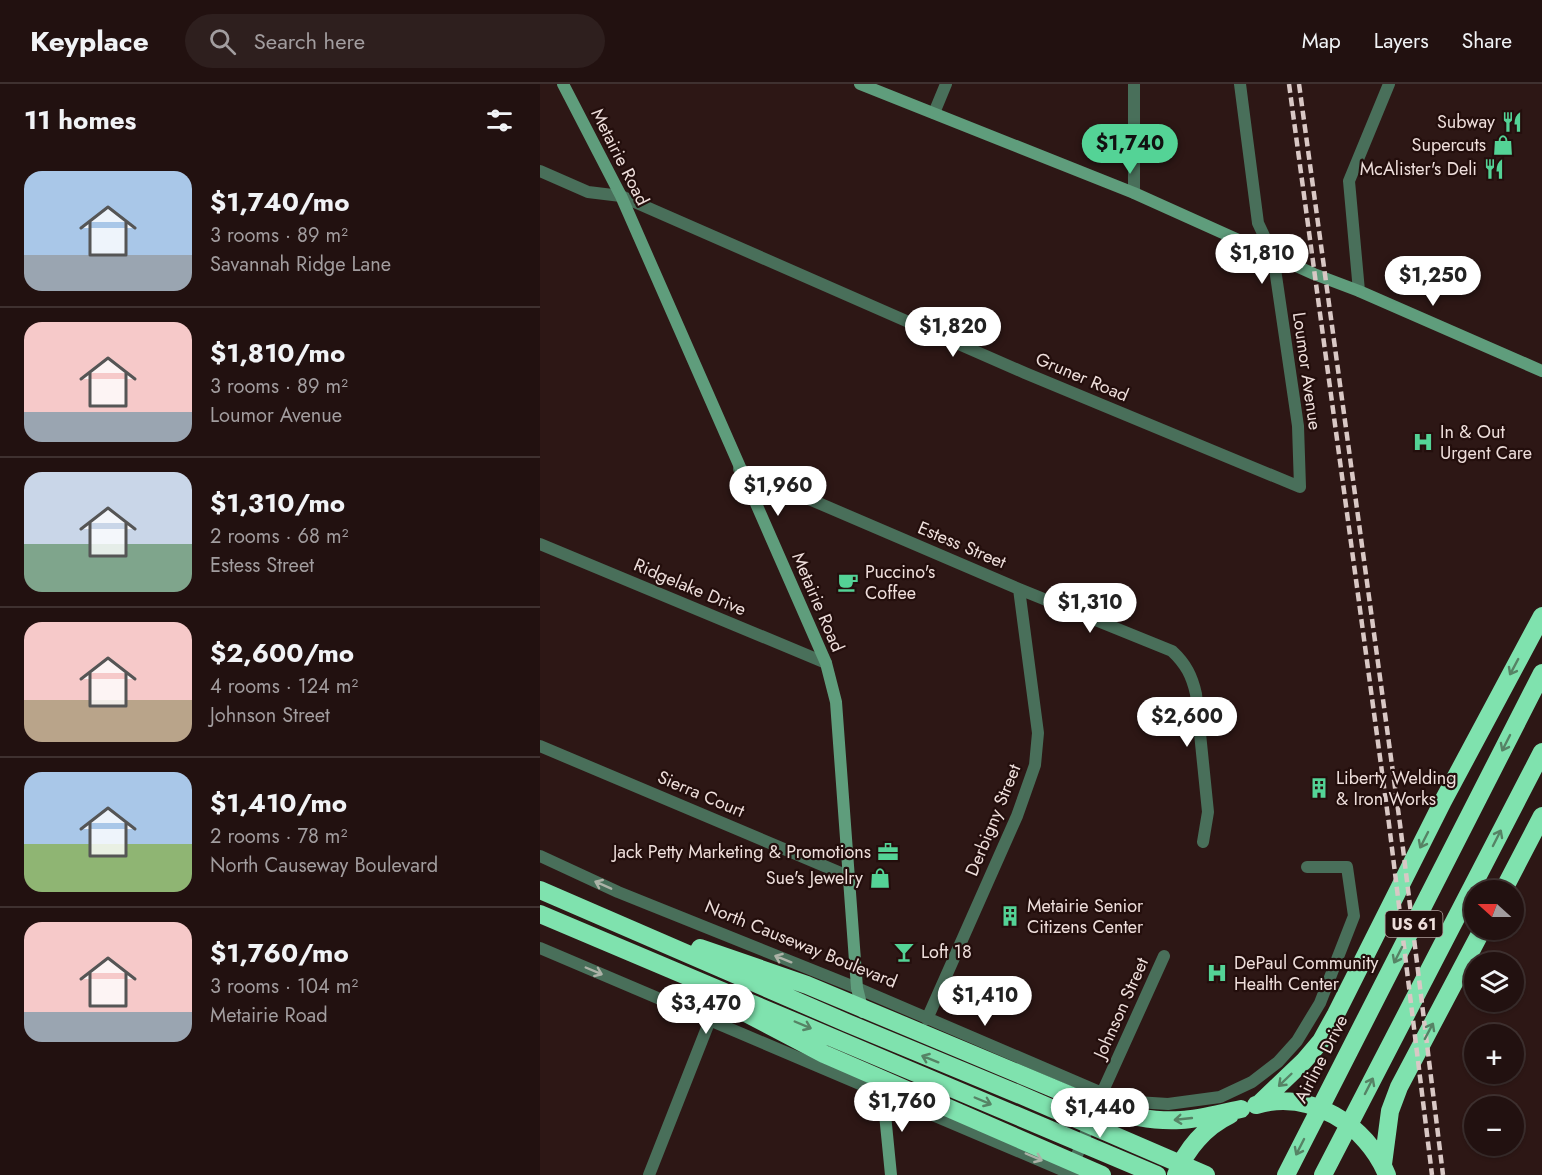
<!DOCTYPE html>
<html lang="en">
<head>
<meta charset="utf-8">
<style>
	body { margin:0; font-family:Jost,sans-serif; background:#2e1f1e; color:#f1f3f6; height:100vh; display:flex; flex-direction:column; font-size:22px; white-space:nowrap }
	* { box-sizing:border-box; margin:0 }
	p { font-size:20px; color:#a29d9f }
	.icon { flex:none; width:33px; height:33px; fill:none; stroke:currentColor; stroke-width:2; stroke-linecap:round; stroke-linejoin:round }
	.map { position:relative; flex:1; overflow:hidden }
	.sheet { display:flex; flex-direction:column; background:#221110; width:540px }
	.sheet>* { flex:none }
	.needle { width:39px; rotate:291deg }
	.controls { position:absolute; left:924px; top:796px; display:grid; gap:12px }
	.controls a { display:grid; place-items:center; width:60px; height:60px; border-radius:50%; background:#221110; box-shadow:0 2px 4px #0004,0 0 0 2px #3f3130; font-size:30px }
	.price { position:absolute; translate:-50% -51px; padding:0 14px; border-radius:21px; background:#fff; color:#222; font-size:20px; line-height:39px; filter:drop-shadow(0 2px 3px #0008) }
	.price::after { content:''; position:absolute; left:50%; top:36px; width:18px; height:14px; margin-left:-9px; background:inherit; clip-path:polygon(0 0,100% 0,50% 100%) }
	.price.current { background:#54d396; color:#111 }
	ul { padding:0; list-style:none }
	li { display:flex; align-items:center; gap:18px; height:150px; padding:0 24px }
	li+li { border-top:2px solid #3f3130 }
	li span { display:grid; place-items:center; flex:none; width:168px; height:120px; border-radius:18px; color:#555 }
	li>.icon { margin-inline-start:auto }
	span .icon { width:72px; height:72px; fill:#fffc; stroke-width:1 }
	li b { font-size:26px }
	h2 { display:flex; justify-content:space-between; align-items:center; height:72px; padding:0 24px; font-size:26px }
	header { display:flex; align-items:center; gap:36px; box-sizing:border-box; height:84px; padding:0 30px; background:#221110; border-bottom:2px solid #3f3130 }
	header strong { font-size:28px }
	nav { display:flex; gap:33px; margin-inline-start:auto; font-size:21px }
	.search { width:420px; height:54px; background:#2e1f1e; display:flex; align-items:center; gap:15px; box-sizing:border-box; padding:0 21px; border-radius:33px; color:#a29d9f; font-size:22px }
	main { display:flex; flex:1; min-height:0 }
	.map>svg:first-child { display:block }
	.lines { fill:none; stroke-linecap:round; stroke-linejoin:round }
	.street { stroke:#496f5a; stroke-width:12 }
	.secondary { stroke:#5f9d7c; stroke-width:12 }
	.highway { stroke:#7fe2ae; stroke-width:18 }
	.rail { stroke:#d9c8c5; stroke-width:4.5; stroke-dasharray:9 4.5; stroke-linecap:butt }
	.oneway { stroke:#568365 }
	.oneway2 { stroke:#acb2a7 }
	.labels { text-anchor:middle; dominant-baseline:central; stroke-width:4.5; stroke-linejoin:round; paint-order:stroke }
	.shield { fill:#230e0c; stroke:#b1a09d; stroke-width:1.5 }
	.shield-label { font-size:16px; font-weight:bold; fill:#eededb }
	.poi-label { font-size:18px; fill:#eededb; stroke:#230e0c; text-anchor:start }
	.street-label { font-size:18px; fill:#eededb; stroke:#230e0c }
</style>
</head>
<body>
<header>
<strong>Keyplace</strong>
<div class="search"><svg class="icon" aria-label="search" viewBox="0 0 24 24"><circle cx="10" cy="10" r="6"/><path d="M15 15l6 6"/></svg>Search here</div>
<nav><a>Map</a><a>Layers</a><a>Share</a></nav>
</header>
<main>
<section class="sheet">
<h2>11 homes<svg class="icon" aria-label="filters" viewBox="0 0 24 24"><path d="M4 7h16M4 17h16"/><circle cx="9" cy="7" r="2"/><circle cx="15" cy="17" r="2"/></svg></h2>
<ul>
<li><span style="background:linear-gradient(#a9c7e8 70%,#9aa5b1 0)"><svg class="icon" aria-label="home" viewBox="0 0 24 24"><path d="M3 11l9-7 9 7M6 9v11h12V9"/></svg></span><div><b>$1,740/mo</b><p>3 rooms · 89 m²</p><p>Savannah Ridge Lane</p></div></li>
<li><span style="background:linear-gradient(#f6c9c9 75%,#9aa5b1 0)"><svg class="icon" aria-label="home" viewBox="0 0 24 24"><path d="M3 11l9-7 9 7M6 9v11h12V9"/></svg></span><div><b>$1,810/mo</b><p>3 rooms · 89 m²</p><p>Loumor Avenue</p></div></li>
<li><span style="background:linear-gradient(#c9d6e8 60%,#7fa58c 0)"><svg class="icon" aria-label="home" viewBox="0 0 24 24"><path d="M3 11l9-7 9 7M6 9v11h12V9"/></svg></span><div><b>$1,310/mo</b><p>2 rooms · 68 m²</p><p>Estess Street</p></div></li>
<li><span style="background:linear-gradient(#f6c9c9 65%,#b9a48a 0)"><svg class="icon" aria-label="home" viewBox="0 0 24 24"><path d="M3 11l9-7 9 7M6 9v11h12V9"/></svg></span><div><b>$2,600/mo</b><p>4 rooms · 124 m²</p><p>Johnson Street</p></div></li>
<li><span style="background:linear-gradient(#a9c7e8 60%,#8fb573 0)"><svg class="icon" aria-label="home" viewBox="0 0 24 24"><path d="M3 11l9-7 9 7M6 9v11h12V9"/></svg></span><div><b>$1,410/mo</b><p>2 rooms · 78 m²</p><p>North Causeway Boulevard</p></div></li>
<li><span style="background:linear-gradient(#f6c9c9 75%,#9aa5b1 0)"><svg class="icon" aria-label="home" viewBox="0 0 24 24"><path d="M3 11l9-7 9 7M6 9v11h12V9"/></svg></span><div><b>$1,760/mo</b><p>3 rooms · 104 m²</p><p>Metairie Road</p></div></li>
</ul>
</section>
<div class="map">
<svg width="1002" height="1091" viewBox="0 0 1002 1091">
	<rect width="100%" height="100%" fill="#2d1715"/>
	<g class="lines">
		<path class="street" d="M594,0v109
			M394,29l12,-29
			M0,87l48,21 33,4 404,177 275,114 -2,-61 -25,-171 -15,-32 -18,-139
			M819,207l-10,-110 40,-97
			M199,385l280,120 153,62c14,13 20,25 24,43l12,118 -5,30
			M0,460l286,119
			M0,662l308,130
			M0,772l78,36 239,96 245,105 34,9 32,2 52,-7 32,-15 26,-20 19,-21 23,-38 34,-87 -7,-49h-40
			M0,864l534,227
			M387,935l90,-203 18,-51 3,-32 -19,-144
			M531,1086l31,-77 62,-137
			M109,1091l61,-155"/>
		<path class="secondary" d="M23,0l58,112 205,467 10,39 21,286 6,24
			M320,0l274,109 180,81 45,17 183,80
			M339,991l4,19 8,81"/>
		<path class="highway" d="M0,806l307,133 176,73 183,79
			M963,807l39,-75
			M0,830l617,261
			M160,864l107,37 291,122c27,8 54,15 83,13 20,-1 40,-7 60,-11
			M198,925l86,45 278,121
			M720,1019l44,-42 17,-20 15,-27 107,-213 99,-185
			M716,1021c54,-16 111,20 131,70
			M843,1080l7,-53 9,-24 83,-157
			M636,1091c10,-26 29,-48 54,-60
			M746,1091l256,-502
			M783,1091l219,-423"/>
		<path class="rail" d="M749,0l100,740 43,351
			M759,0l101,740 43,351"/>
	</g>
	<defs><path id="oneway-shaft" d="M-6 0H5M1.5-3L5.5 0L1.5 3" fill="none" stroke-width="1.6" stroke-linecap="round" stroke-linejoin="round" transform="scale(1.5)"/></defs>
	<g class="oneway">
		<use href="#oneway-shaft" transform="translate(974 583) rotate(118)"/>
		<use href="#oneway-shaft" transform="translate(966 659) rotate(117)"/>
		<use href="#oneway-shaft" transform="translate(957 754) rotate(-63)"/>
		<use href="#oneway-shaft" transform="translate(884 756) rotate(117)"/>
		<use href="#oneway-shaft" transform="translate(858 871) rotate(117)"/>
		<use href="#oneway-shaft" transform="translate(263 941) rotate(23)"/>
		<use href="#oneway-shaft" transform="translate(889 947) rotate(-62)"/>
		<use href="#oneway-shaft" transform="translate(390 975) rotate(-158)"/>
		<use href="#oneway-shaft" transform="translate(745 996) rotate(136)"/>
		<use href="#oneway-shaft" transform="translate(829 1002) rotate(-63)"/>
		<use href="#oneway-shaft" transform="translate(443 1017) rotate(23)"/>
		<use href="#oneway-shaft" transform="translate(643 1035) rotate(174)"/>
		<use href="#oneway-shaft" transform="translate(760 1063) rotate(117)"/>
	</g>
	<g class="oneway2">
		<use href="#oneway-shaft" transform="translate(63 801) rotate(-156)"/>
		<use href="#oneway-shaft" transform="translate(243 875) rotate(-158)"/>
		<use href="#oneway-shaft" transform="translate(54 887) rotate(23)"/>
		<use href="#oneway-shaft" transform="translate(494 1073) rotate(23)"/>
	</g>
	<defs>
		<g id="restaurant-bare" transform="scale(1.62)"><path d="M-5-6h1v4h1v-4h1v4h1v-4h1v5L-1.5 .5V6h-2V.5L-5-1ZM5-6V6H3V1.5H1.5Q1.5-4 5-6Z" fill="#54d396" stroke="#230e0c" stroke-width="2.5" paint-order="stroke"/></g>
		<g id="shop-bare" transform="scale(1.62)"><path d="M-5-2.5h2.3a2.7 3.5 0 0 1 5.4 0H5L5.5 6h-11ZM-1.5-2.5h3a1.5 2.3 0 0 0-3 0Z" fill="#54d396" stroke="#230e0c" stroke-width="2.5" paint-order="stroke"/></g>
		<g id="hospital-bare" transform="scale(1.62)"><path d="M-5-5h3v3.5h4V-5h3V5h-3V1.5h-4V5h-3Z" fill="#54d396" stroke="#230e0c" stroke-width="2.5" paint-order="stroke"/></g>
		<g id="cafe-bare" transform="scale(1.62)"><path d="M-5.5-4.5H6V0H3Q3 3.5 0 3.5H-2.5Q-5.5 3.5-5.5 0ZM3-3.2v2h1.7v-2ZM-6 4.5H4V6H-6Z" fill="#54d396" stroke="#230e0c" stroke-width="2.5" paint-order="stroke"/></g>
		<g id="building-bare" transform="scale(1.62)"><path d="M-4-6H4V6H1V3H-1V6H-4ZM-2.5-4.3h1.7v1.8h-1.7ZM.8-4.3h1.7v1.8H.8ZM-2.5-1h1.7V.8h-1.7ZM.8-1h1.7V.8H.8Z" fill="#54d396" stroke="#230e0c" stroke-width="2.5" paint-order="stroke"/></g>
		<g id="office-bare" transform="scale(1.62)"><path d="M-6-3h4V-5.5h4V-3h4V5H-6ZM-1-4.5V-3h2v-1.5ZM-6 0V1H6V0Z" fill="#54d396" stroke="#230e0c" stroke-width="2.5" paint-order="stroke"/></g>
		<g id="bar-bare" transform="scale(1.62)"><path d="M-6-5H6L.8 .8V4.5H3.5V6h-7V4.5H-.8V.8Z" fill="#54d396" stroke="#230e0c" stroke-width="2.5" paint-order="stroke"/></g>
	</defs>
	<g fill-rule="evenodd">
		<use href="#restaurant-bare" x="972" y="38"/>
		<use href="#shop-bare" x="963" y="61"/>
		<use href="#restaurant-bare" x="954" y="85"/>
		<use href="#hospital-bare" x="883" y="358"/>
		<use href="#cafe-bare" x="308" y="498"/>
		<use href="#building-bare" x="779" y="704"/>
		<use href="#office-bare" x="348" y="768"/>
		<use href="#shop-bare" x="340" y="794"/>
		<use href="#building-bare" x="470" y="832"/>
		<use href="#bar-bare" x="364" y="868"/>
		<use href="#hospital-bare" x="677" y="889"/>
	</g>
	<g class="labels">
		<rect class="shield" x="845.5" y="827" width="57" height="26" rx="4.5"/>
		<g class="shield-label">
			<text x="874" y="840">US 61</text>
		</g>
		<g class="poi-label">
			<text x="955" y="38" text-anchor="end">Subway</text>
			<text x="946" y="61" text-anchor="end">Supercuts</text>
			<text x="937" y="85" text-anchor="end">McAlister's Deli</text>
			<text x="900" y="348">In &amp; Out<tspan x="900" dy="21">Urgent Care</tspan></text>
			<text x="325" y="488">Puccino's<tspan x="325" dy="21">Coffee</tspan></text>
			<text x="796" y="694">Liberty Welding<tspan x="796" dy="21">&amp; Iron Works</tspan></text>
			<text x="331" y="768" text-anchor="end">Jack Petty Marketing &amp; Promotions</text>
			<text x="323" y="794" text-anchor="end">Sue's Jewelry</text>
			<text x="487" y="822">Metairie Senior<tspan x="487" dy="21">Citizens Center</tspan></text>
			<text x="381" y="868">Loft 18</text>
			<text x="694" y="879">DePaul Community<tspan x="694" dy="21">Health Center</tspan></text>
		</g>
		<g class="street-label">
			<text transform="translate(80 73) rotate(63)">Metairie Road</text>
			<text transform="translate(767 287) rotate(82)">Loumor Avenue</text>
			<text transform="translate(542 293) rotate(23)">Gruner Road</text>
			<text transform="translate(422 461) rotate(23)">Estess Street</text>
			<text transform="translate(150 503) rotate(23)">Ridgelake Drive</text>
			<text transform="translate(278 518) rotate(67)">Metairie Road</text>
			<text transform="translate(161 710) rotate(23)">Sierra Court</text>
			<text transform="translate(453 736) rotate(-68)">Derbigny Street</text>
			<text transform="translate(261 860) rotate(22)">North Causeway Boulevard</text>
			<text transform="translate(581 924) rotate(-66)">Johnson Street</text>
			<text transform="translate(781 975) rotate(-63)">Airline Drive</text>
		</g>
	</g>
</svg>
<div class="controls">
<a><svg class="needle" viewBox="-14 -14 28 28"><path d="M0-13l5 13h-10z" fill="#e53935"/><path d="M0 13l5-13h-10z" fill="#a29d9f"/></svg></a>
<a><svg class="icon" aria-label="layers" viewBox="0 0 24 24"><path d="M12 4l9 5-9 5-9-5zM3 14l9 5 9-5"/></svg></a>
<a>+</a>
<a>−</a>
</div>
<b class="price current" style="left:590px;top:91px">$1,740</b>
<b class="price" style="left:722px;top:201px">$1,810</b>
<b class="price" style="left:893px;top:223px">$1,250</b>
<b class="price" style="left:413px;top:274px">$1,820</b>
<b class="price" style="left:238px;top:433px">$1,960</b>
<b class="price" style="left:550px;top:550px">$1,310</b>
<b class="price" style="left:647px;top:664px">$2,600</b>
<b class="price" style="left:445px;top:943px">$1,410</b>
<b class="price" style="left:166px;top:951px">$3,470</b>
<b class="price" style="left:362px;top:1049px">$1,760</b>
<b class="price" style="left:560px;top:1055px">$1,440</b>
</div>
</main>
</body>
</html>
